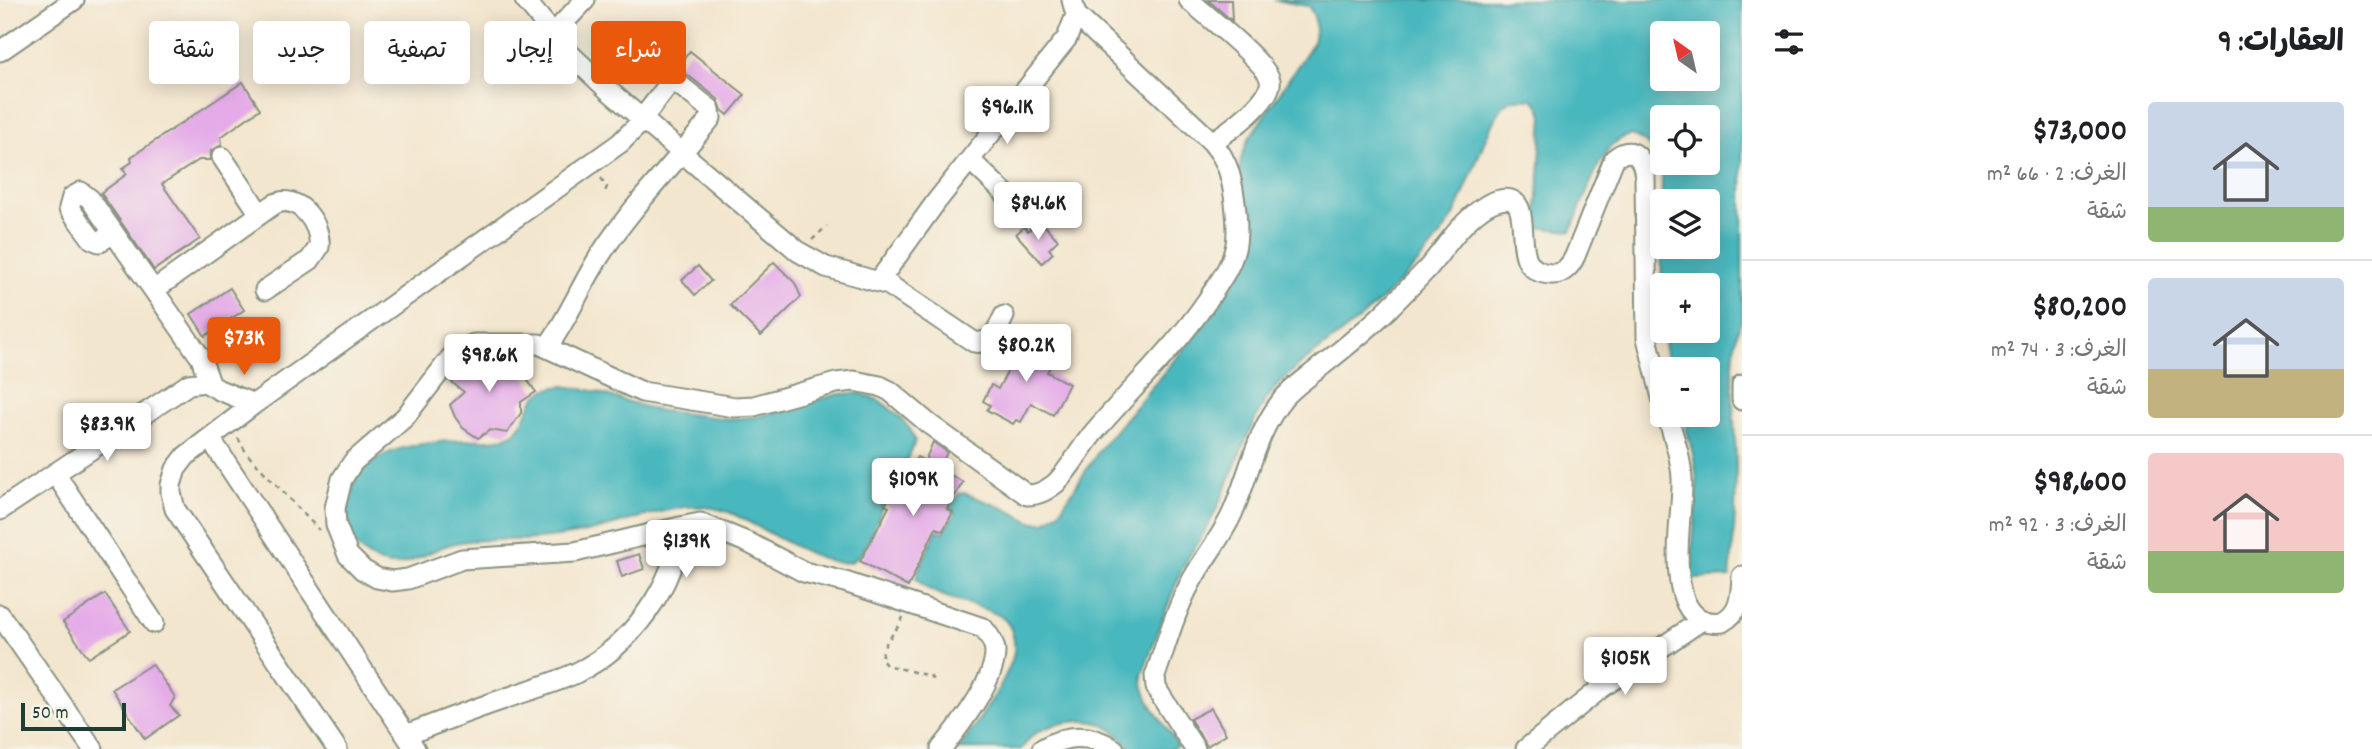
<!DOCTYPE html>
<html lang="ar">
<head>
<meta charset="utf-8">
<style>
	body { margin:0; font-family:Dekko,"Playpen Sans Arabic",sans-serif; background:#f6f6f6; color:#202124; direction:rtl; height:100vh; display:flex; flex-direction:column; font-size:26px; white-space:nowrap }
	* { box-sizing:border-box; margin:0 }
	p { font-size:23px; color:#757577 }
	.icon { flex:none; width:38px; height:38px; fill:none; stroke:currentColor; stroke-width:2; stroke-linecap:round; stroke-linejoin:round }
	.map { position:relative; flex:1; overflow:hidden; direction:ltr }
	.details { display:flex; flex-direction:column; background:#fff; width:630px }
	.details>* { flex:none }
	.banner { position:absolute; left:21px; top:21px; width:665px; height:63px; direction:rtl; display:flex; gap:14px }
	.needle { width:46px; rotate:326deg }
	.fabs { position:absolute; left:1650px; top:21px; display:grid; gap:14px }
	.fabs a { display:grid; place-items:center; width:70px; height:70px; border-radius:7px; background:#fff; box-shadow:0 4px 18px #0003; font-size:35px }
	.scale { position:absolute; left:21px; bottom:18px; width:105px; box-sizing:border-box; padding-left:7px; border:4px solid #1f3d34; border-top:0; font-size:19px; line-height:24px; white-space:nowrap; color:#1f3d34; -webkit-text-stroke:5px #f7f3e8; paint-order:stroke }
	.price { position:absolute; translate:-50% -60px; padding:0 16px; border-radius:7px; background:#fff; color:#222; font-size:23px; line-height:46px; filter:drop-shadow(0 2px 4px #0008) }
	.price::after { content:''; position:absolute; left:50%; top:42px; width:21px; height:16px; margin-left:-10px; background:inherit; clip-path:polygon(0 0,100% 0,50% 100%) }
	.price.selected { background:#ea580c; color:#fff }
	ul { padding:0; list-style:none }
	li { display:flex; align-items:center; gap:21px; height:175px; padding:0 28px }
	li+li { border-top:2px solid #e0e0e0 }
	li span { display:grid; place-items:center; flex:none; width:196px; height:140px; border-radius:7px; color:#555 }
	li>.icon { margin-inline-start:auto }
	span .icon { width:84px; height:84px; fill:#fffc; stroke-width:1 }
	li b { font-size:30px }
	h2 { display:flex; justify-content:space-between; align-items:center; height:84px; padding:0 28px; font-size:30px }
	.chip { padding:0 24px; border-radius:7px; background:#fff; box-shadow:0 4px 18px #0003; font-size:24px; line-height:63px }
	.chip.selected { background:#ea580c; color:#fff }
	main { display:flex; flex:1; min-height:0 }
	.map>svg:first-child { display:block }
	.water { fill:#48b8be; stroke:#347a79; stroke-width:2; fill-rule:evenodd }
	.building { fill:#e4abe8 }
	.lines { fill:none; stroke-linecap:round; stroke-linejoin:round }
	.minor-casing { stroke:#899281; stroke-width:23 }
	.path { stroke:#899281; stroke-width:2.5; stroke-dasharray:5 5; stroke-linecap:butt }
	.minor { stroke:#fff; stroke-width:19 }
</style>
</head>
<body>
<main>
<section class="details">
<h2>العقارات: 9<svg class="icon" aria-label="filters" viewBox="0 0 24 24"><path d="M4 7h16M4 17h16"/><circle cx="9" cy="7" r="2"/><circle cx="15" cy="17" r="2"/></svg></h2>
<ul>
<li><span style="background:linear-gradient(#c9d6e8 75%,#8fb573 0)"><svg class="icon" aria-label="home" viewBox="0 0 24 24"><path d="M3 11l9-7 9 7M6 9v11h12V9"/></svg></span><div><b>$73,000</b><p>الغرف: 2 · 66 m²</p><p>شقة</p></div></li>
<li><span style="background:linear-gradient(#c9d6e8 65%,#c2b280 0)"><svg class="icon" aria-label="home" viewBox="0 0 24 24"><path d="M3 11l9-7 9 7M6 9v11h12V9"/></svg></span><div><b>$80,200</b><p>الغرف: 3 · 74 m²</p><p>شقة</p></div></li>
<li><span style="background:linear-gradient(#f6c9c9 70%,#8fb573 0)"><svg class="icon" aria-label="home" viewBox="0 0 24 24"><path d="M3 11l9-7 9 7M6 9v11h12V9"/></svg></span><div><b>$98,600</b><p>الغرف: 3 · 92 m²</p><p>شقة</p></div></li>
</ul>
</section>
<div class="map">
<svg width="1742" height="749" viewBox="0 0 1742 749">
	<rect width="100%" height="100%" fill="#f7f3e8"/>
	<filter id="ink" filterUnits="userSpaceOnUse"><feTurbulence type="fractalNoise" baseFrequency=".0143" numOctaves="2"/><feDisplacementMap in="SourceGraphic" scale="14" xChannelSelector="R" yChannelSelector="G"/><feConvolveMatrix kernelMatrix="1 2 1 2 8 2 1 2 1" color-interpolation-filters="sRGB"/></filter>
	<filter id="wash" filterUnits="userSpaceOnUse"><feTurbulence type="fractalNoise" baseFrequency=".00686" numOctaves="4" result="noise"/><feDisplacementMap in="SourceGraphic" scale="28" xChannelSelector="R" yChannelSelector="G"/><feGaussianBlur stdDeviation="1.57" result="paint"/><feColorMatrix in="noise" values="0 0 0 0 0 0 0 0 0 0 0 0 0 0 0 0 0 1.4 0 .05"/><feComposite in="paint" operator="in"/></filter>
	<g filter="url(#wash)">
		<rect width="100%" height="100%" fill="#f3e6ce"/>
		<path class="water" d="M1274,0h468v317c-17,47 -6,102 -6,151 0,37 -2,73 -6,109l-38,2c-3,-32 6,-63 5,-94 -1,-25 -8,-47 -15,-70h26v-46l-40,-1 -7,-43 1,-150c-4,-18 -11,-34 -31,-40 -5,2 -11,3 -15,7 -18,13 -36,68 -45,89l-35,-4 7,-113 -4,-9 -7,-6c-6,0 -15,-1 -21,1 -22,9 -44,98 -61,122 -28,41 -65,77 -103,107 -30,24 -62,42 -83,74 -20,34 -31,72 -48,107 -9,21 -24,39 -34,60 -15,34 -26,70 -40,105 1,27 23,48 36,71l-9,3h-38c-8,-10 -17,-20 -29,-25 -20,-7 -54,-1 -70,12 -4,4 -7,9 -11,13h-62c17,-26 43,-60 53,-89 5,-12 2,-32 -8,-41 -9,-8 -24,-11 -35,-15 -19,-6 -40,-10 -53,-26l2,-7 19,-41 7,2 11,-19 -6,-5 10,-14 5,-1 42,16 25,13h14l14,-10 41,-63 111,-133 23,-34 10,-33 4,-31 -9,-43 2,-16 7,-19 65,-97c3,-15 5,-25 -5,-37zM1662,33h46v46h-46zM1662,117h46v46h-46zM1662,201h46v46h-46zM1662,285h46v46h-46z
			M564,386l29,5 62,19 74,9 31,-3 79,-22 21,-1 20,8 18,14 12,14 5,12c-6,21 -20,36 -29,56 -7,16 -17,56 -34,64 -22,12 -99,-39 -121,-48 -17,-6 -35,-8 -52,-5 -35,6 -68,20 -103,26 -22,4 -45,6 -68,6 -18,0 -36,-1 -53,3 -29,6 -54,35 -84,15 -15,-8 -22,-23 -23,-39 -5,-70 67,-77 119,-79 14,-1 30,2 42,-4 19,-8 16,-35 34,-45 5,-3 14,-4 21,-5z"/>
		<g id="blocks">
			<path class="building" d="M1208,0h23l1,21z
				M690,51l55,44 -17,20 -6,-5 -4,-11 -33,-26 -11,-3z
				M243,82l17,27 -39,28 1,8 -11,6 -1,9h-11l-37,24 38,55 -46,31 -53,-77 26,-19 -5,-5 10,-7 -1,-5z
				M1044,225l14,15 -9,9 4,4 -11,10 -26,-29 8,-7 4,4 4,-4 4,5z
				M774,262l21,21 6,14 -40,39 -31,-31z
				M698,266l13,15 -16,14 -13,-15z
				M230,288l14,22 -39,26 -14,-22z
				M1019,334l30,16 -4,7 8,5 -6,10 22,12 -16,31 -22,-12 -10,19 -5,-2 -3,4 -26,-14 3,-5 -7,-4 8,-16 7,4 18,-33 -7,-3z
				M476,356h29l10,7 21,29 -15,10v11l-14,20 -17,-3 -12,8 -15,-10 -8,-11 -5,-12 14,-13 -15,-12 15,-19z
				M933,442l14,10 -7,17 23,13 -16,27 6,3 -10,19 -7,-3 -28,59 -48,-26 29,-54 -4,-2 13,-23 4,2 15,-27 8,4z
				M639,554l5,15 -22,8 -5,-16z
				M105,594l25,37 -41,27 -26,-36z
				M152,664l23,33 -5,9 9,9 -34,24 -33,-50z
				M1211,708l15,26 -19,12 -17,-27z"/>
		</g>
	</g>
	<g filter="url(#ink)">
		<use href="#blocks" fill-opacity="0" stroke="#899281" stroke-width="2"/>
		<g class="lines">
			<g class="minor-casing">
				<path id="minor" d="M525,0l45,54 38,36 191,162 27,15 63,18 85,57c18,3 23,-12 30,-26
					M1189,0c15,13 79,65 81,80 4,20 -44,53 -58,62
					M553,34l32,-34
					M0,51l74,-51
					M222,157l38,57
					M970,160l49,47
					M114,233l-15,9 -7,-3 -23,-31 3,-11 9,-5 9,7 111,159 9,25
					M879,281l57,-79 131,-164 9,-23 -4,-15
					M154,290l119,-85c24,-14 49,19 46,42l-9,13 -45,30
					M1742,385v15
					M1667,415c6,20 14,42 15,64 2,35 -25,151 40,143 19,-10 19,-27 20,-46
					M210,438l205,311
					M55,473l99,150
					M0,510l189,-126 16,-2 14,8 35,14
					M680,527l-105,25 -113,7 -54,20 -16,2 -15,-3 -14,-8 -15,-15 -12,-30 -1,-17 7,-29 11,-17 52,-45 51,-66 18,-7h65l103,48 93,15 19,-1 82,-23 18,-2 26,5 10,5 39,33 98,71c12,0 20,-5 29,-12 15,-15 25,-36 39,-52 37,-43 79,-82 112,-130 11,-17 23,-32 28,-52 5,-20 -1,-71 -11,-89 -3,-7 -8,-12 -12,-18l-136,-127
					M0,615l93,134
					M406,735c31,-12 63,-24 95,-35 25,-9 51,-16 75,-27 54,-26 99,-86 104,-146l20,-4 49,20 55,29 41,10 138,46c6,7 12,15 12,24 0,29 -36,75 -54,97
					M337,749l-162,-240 -4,-16v-8l5,-16 10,-13 68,-52 366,-261 15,-15 34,-44 8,-1 33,26 1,9c-37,46 -80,89 -112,139 -18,29 -31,61 -51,89
					M1042,749c24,-15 48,-16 72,0
					M1195,749l-36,-56 -3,-6 -1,-11c11,-31 20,-65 36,-94 12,-23 30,-44 41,-68 17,-38 24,-82 51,-115 10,-12 24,-21 36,-31 24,-19 47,-37 68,-58 14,-14 28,-28 41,-42 17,-20 31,-43 53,-59 11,-8 34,-18 39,2 7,22 -6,62 32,63 11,1 19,-9 23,-18l39,-97c19,-16 29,-1 31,18l2,161 15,60
					M1526,749l74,-60 102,-69"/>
			</g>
			<path class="path" d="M601,178l6,9 -3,7
				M812,240l15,-14
				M238,438l9,16 72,76
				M903,617c-6,17 -22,24 -21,43l4,5 44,11 4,5"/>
			<use href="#minor" class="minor"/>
		</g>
	</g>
</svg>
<div class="fabs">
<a><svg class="needle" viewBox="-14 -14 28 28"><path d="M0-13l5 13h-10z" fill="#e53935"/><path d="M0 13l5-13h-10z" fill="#757577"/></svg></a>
<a><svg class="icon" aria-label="locate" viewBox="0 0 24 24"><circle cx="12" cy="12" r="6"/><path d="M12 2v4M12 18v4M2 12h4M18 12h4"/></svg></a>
<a><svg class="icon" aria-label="layers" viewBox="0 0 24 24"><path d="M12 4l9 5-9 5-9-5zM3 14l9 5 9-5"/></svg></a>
<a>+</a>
<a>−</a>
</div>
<div class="scale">50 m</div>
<b class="price" style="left:1007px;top:146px">$96.1K</b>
<b class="price" style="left:1038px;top:242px">$84.6K</b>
<b class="price selected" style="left:244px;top:377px">$73K</b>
<b class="price" style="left:1026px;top:384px">$80.2K</b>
<b class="price" style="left:489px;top:394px">$98.6K</b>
<b class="price" style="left:107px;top:463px">$83.9K</b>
<b class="price" style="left:913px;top:518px">$109K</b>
<b class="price" style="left:686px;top:580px">$139K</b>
<b class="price" style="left:1625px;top:697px">$105K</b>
<div class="banner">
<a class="chip selected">شراء</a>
<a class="chip">إيجار</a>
<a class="chip">تصفية</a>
<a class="chip">جديد</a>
<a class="chip">شقة</a>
</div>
</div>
</main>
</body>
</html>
